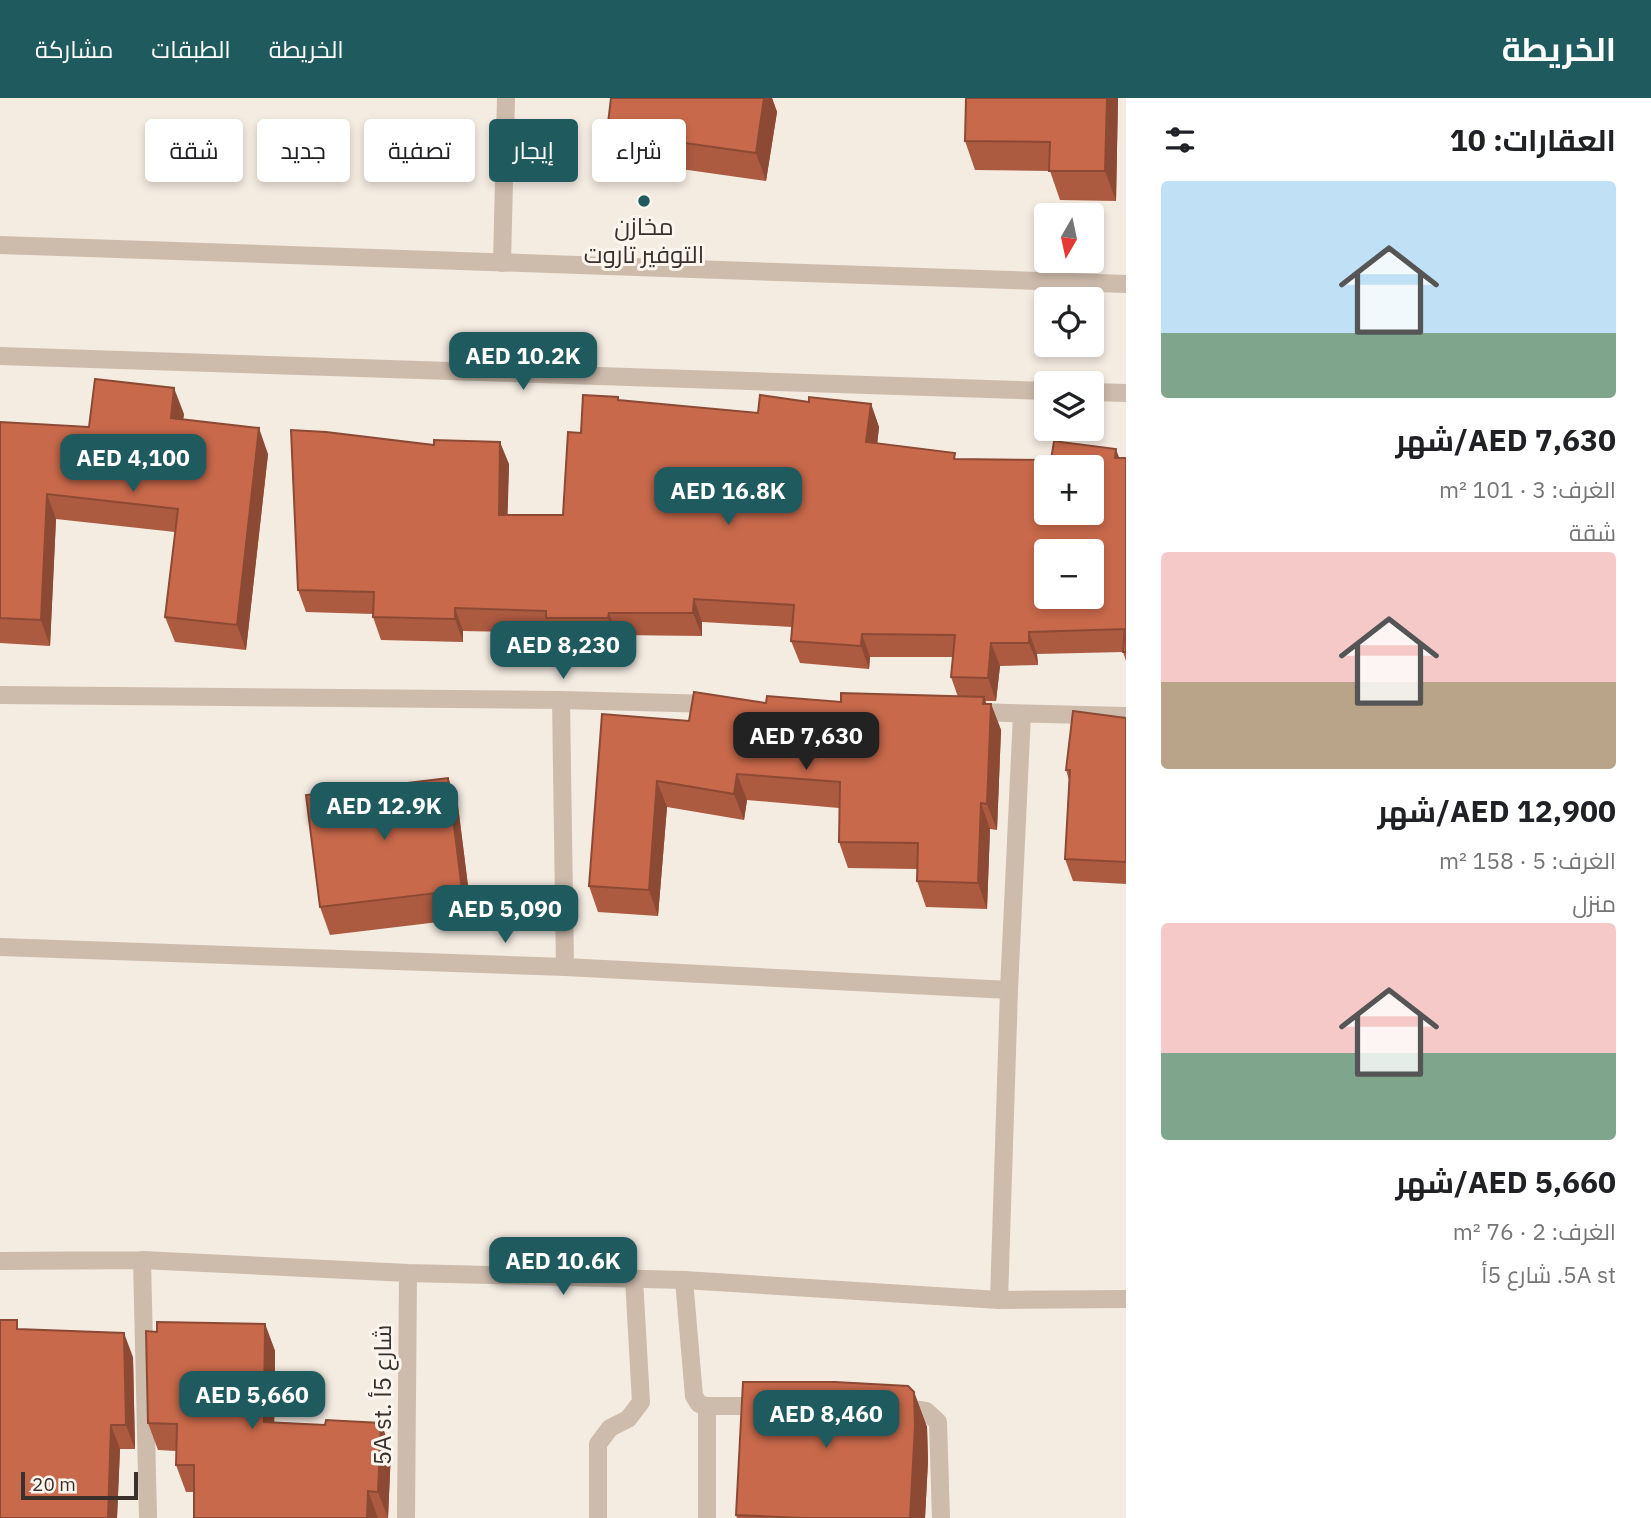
<!DOCTYPE html>
<html lang="ar">
<head>
<meta charset="utf-8">
<style>
	body { margin:0; font-family:"IBM Plex Sans",Cairo,sans-serif; background:#f2f2f2; color:#202124; direction:rtl; height:100vh; display:flex; flex-direction:column; font-size:26px; white-space:nowrap }
	* { box-sizing:border-box; margin:0 }
	p { font-size:23px; color:#757577 }
	.icon { flex:none; width:38px; height:38px; fill:none; stroke:currentColor; stroke-width:2; stroke-linecap:round; stroke-linejoin:round }
	.map { position:relative; flex:1; overflow:hidden; direction:ltr }
	.drawer { display:flex; flex-direction:column; background:#fff; width:525px }
	.drawer>* { flex:none }
	.guide { position:absolute; left:21px; top:21px; width:665px; height:63px; direction:rtl; display:flex; gap:14px }
	.needle { width:46px; rotate:189deg }
	.tools { position:absolute; left:1034px; top:105px; display:grid; gap:14px }
	.tools a { display:grid; place-items:center; width:70px; height:70px; border-radius:7px; background:#fff; box-shadow:0 4px 10px #0003; font-size:35px }
	.scale { position:absolute; left:21px; bottom:18px; width:117px; box-sizing:border-box; padding-left:7px; border:4px solid #3b302b; border-top:0; font-size:19px; line-height:24px; white-space:nowrap; color:#3b302b; -webkit-text-stroke:5px #fbf5ee; paint-order:stroke }
	.price { position:absolute; translate:-50% -60px; padding:0 16px; border-radius:14px; background:#1f5a5e; color:#fff; font-size:23px; line-height:46px; filter:drop-shadow(0 2px 4px #0008) }
	.price::after { content:''; position:absolute; left:50%; top:42px; width:21px; height:16px; margin-left:-10px; background:inherit; clip-path:polygon(0 0,100% 0,50% 100%) }
	.price.on { background:#222; color:#fff }
	ul { padding:0; list-style:none }
	li { display:grid; align-content:center; gap:14px; height:371px; padding:0 35px }
	li span { display:grid; place-items:center; height:217px; border-radius:7px; color:#555 }
	li>.icon { margin-inline-start:auto }
	span .icon { width:126px; height:126px; fill:#fffc; stroke-width:1 }
	li b { font-size:30px }
	h2 { display:flex; justify-content:space-between; align-items:center; height:84px; padding:0 35px; font-size:30px }
	.tag { padding:0 24px; border-radius:7px; background:#fff; box-shadow:0 4px 10px #0003; font-size:24px; line-height:63px }
	.tag.on { background:#1f5a5e; color:#fff }
	header { display:flex; align-items:center; gap:42px; box-sizing:border-box; height:98px; padding:0 35px; background:#1f5a5e; color:#fff }
	header strong { font-size:33px }
	nav { display:flex; gap:38px; margin-inline-start:auto; font-size:24px }
	main { display:flex; flex:1; min-height:0 }
	.map>svg:first-child { display:block }
	.lines { fill:none; stroke-linecap:round; stroke-linejoin:round }
	.service { stroke:#cdbbac; stroke-width:18 }
	.minor { stroke:#cdbbac; stroke-width:18 }
	.tertiary { stroke:#cdbbac; stroke-width:18 }
	.wall { fill:#ac5a40 }
	.shaded-wall { fill:#8c4a34 }
	.building { fill:#c8694b; stroke:#8c4a34; stroke-width:2; fill-rule:evenodd }
	.poi-dot { fill:#1f5a5e; stroke:#fbf5ee; stroke-width:2.5 }
	.labels { text-anchor:middle; dominant-baseline:central; stroke-width:6; stroke-linejoin:round; paint-order:stroke }
	.poi-label { font-size:24px; fill:#3b302b; stroke:#fbf5ee }
	.street-label { font-size:24px; fill:#3b302b; stroke:#fbf5ee }
</style>
</head>
<body>
<header>
<strong>الخريطة</strong>
<nav><a>الخريطة</a><a>الطبقات</a><a>مشاركة</a></nav>
</header>
<main>
<section class="drawer">
<h2>العقارات: 10<svg class="icon" aria-label="filters" viewBox="0 0 24 24"><path d="M4 7h16M4 17h16"/><circle cx="9" cy="7" r="2"/><circle cx="15" cy="17" r="2"/></svg></h2>
<ul>
<li><span style="background:linear-gradient(#bfe0f5 70%,#7fa58c 0)"><svg class="icon" aria-label="home" viewBox="0 0 24 24"><path d="M3 11l9-7 9 7M6 9v11h12V9"/></svg></span><div><b>AED 7,630/شهر</b><p>الغرف: 3 · 101 m²</p><p>شقة</p></div></li>
<li><span style="background:linear-gradient(#f6c9c9 60%,#b9a48a 0)"><svg class="icon" aria-label="home" viewBox="0 0 24 24"><path d="M3 11l9-7 9 7M6 9v11h12V9"/></svg></span><div><b>AED 12,900/شهر</b><p>الغرف: 5 · 158 m²</p><p>منزل</p></div></li>
<li><span style="background:linear-gradient(#f6c9c9 60%,#7fa58c 0)"><svg class="icon" aria-label="home" viewBox="0 0 24 24"><path d="M3 11l9-7 9 7M6 9v11h12V9"/></svg></span><div><b>AED 5,660/شهر</b><p>الغرف: 2 · 76 m²</p><p>5A st. شارع 5أ</p></div></li>
</ul>
</section>
<div class="map">
<svg width="1126" height="1420" viewBox="0 0 1126 1420">
	<rect width="100%" height="100%" fill="#f4ebe1"/>
	<g class="lines">
		<path class="service" d="M684,1182l10,116 5,8 8,2h59
			M707,1308v112
			M899,1309l27,4 12,11 3,96
			M598,1420v-74l12,-16 18,-9 13,-17 -7,-123"/>
		<path class="minor" d="M502,165l4,-165
			M0,597l561,5 152,4
			M561,602l4,267
			M972,614l154,4
			M0,849l565,20 444,23
			M142,1162l6,258
			M0,1163l142,-1 266,13 276,7 315,20 127,-1
			M999,1202l10,-310 13,-276
			M406,1420l2,-245"/>
		<path class="tertiary" d="M0,147l1126,39
			M0,258l1046,35
			M1092,294l34,1"/>
	</g>
	<path class="wall" d="M611,0h161l5,14 -11,69 -149,-21 -10,-28z
		M1118,0l-2,103 -56,-1 -10,-29 -75,-1 -10,-29z
		M618,299l1,3 139,13 51,-11 62,2 8,23 -2,17 80,15 94,1 75,-2v203l-3,-9 -86,2 1,11 -38,1 -4,35h-11l1,3h5l10,26 -4,100 -7,-1 -3,80 -61,-2 -9,-26v-12l-69,-1 -9,-26v-34l-92,-8 -3,20 -77,-13 -9,109 -60,-4 -9,-26 100,-165 77,-18 75,-1 117,-5 -7,-20 2,-20h-83l-1,12 -69,-6 -9,-22 1,-14 -90,-5v14l-85,-1v6l-63,-1 -3,-7 -88,-2v11l-82,-2 -8,-23v-3l-67,-2 -8,-22 211,-126 -2,51h56l18,-82z
		M184,316l-1,5 85,35 -22,196 -71,-8 -10,-25 10,-85 -119,-13 -6,127 -50,-3v-221l89,5z
		M1126,620v166l-53,-3 -8,-22 4,-79 -3,-10z
		M448,680l10,28 14,112 -142,17 -10,-28z
		M265,1226l10,27 -1,71 51,3 56,-2 10,27 -3,68h-194v-26h-8l-10,-27v-14l-18,-1 -10,-27 9,-91z
		M20,1231l113,28 2,92h-15l-3,69h-117z
		M914,1294l13,35 1,34 -3,57h-188l-1,-3z"/>
	<path class="shaded-wall" d="M764,0h8l5,14 -11,69 -10,-28z
		M1107,0h11l-2,103 -11,-30z
		M174,290l10,26 -4,29 -9,-25z
		M871,306l8,23 -4,38 -9,-23z
		M259,330l9,26 -22,196 -9,-25z
		M500,344l9,22 -2,74 -8,-23z
		M1116,351l8,22 -9,-13z
		M47,396l9,25 -6,127 -9,-26z
		M694,501l8,23v14l-9,-23z
		M455,510l8,23v11l-8,-23z
		M609,515l8,22v6l-9,-23z
		M1029,534l8,22 1,11 -9,-22z
		M862,536l8,23 -1,12 -8,-23z
		M991,545l9,23 -4,35 -8,-23z
		M984,599l7,19v-12l10,26 -4,100 -10,-26z
		M737,676l10,26 -3,20 -10,-26z
		M448,680l10,28 14,112 -10,-28z
		M657,683l10,26 -9,109 -9,-26z
		M981,705l9,26 -3,80 -9,-26z
		M265,1226l10,27 -1,98 -10,-27z
		M124,1235l9,24 2,92 -9,-24z
		M914,1294l13,35 1,34 -3,57h-15z
		M381,1325l10,27 -3,68 -10,-26z
		M111,1327l9,24 -3,69h-9z
		M368,1393l10,27h-11z"/>
	<path class="building" d="M611,0h153l-8,55 -149,-21z
		M966,0h141l-2,73h-56l1,-29 -85,-1z
		M95,281l79,9 -3,30 88,10 -22,197 -72,-8 13,-108 -131,-15 -6,126 -41,-2v-196l89,5z
		M583,297l35,2v3l140,13 2,-18 49,7v-5l62,7 -5,38 89,11 -1,6 97,1 3,-19 62,8 -1,9h11v194h-3l2,-23 -96,3v11h-38l-3,35 -37,-1 4,-42 -93,-1 -1,12 -70,-5 3,-36 -100,-6 -1,14h-84l-1,5h-62v-7l-91,-3v11l-82,-2 1,-25 -76,-2 -7,-160 35,2 108,13v-5l66,2 -1,73h64l5,-83 13,1zM1046,369h46v46h-46zM1046,453h46v46h-46z
		M694,594l72,11 1,-7 74,6v-9l143,4 -1,7h8l-4,100 -6,-1 -3,80 -61,-2 1,-38 -79,-1 1,-60 -103,-8 -3,20 -77,-13 -8,109 -60,-4 13,-172 87,7z
		M1073,613l53,7v144l-61,-3 5,-89h-4z
		M448,680l14,112 -142,17 -14,-112z
		M0,1222h17v9l107,4 2,92h-15l-3,93h-108z
		M157,1224l108,2 -1,98 61,3 1,-5 55,3 -3,69 -10,-1 -1,27h-173v-53h-18l1,-41 -29,-1 -2,-92 11,1z
		M743,1284h92l73,4 6,6 1,34 -5,92h-108l-66,-3z"/>
	<circle class="poi-dot" cx="644" cy="103" r="7"/>
	<g class="labels">
		<g class="poi-label">
			<text x="644" y="128">مخازن<tspan x="644" dy="28">التوفير تاروت</tspan></text>
		</g>
		<g class="street-label">
			<text transform="translate(382 1297) rotate(-90)">5A st. شارع 5أ</text>
		</g>
	</g>
</svg>
<div class="tools">
<a><svg class="needle" viewBox="-14 -14 28 28"><path d="M0-13l5 13h-10z" fill="#e53935"/><path d="M0 13l5-13h-10z" fill="#757577"/></svg></a>
<a><svg class="icon" aria-label="locate" viewBox="0 0 24 24"><circle cx="12" cy="12" r="6"/><path d="M12 2v4M12 18v4M2 12h4M18 12h4"/></svg></a>
<a><svg class="icon" aria-label="layers" viewBox="0 0 24 24"><path d="M12 4l9 5-9 5-9-5zM3 14l9 5 9-5"/></svg></a>
<a>+</a>
<a>−</a>
</div>
<div class="scale">20 m</div>
<b class="price" style="left:523px;top:294px">AED 10.2K</b>
<b class="price" style="left:133px;top:396px">AED 4,100</b>
<b class="price" style="left:728px;top:429px">AED 16.8K</b>
<b class="price" style="left:563px;top:583px">AED 8,230</b>
<b class="price on" style="left:806px;top:674px">AED 7,630</b>
<b class="price" style="left:384px;top:744px">AED 12.9K</b>
<b class="price" style="left:505px;top:847px">AED 5,090</b>
<b class="price" style="left:563px;top:1199px">AED 10.6K</b>
<b class="price" style="left:252px;top:1333px">AED 5,660</b>
<b class="price" style="left:826px;top:1352px">AED 8,460</b>
<div class="guide">
<a class="tag">شراء</a>
<a class="tag on">إيجار</a>
<a class="tag">تصفية</a>
<a class="tag">جديد</a>
<a class="tag">شقة</a>
</div>
</div>
</main>
</body>
</html>
